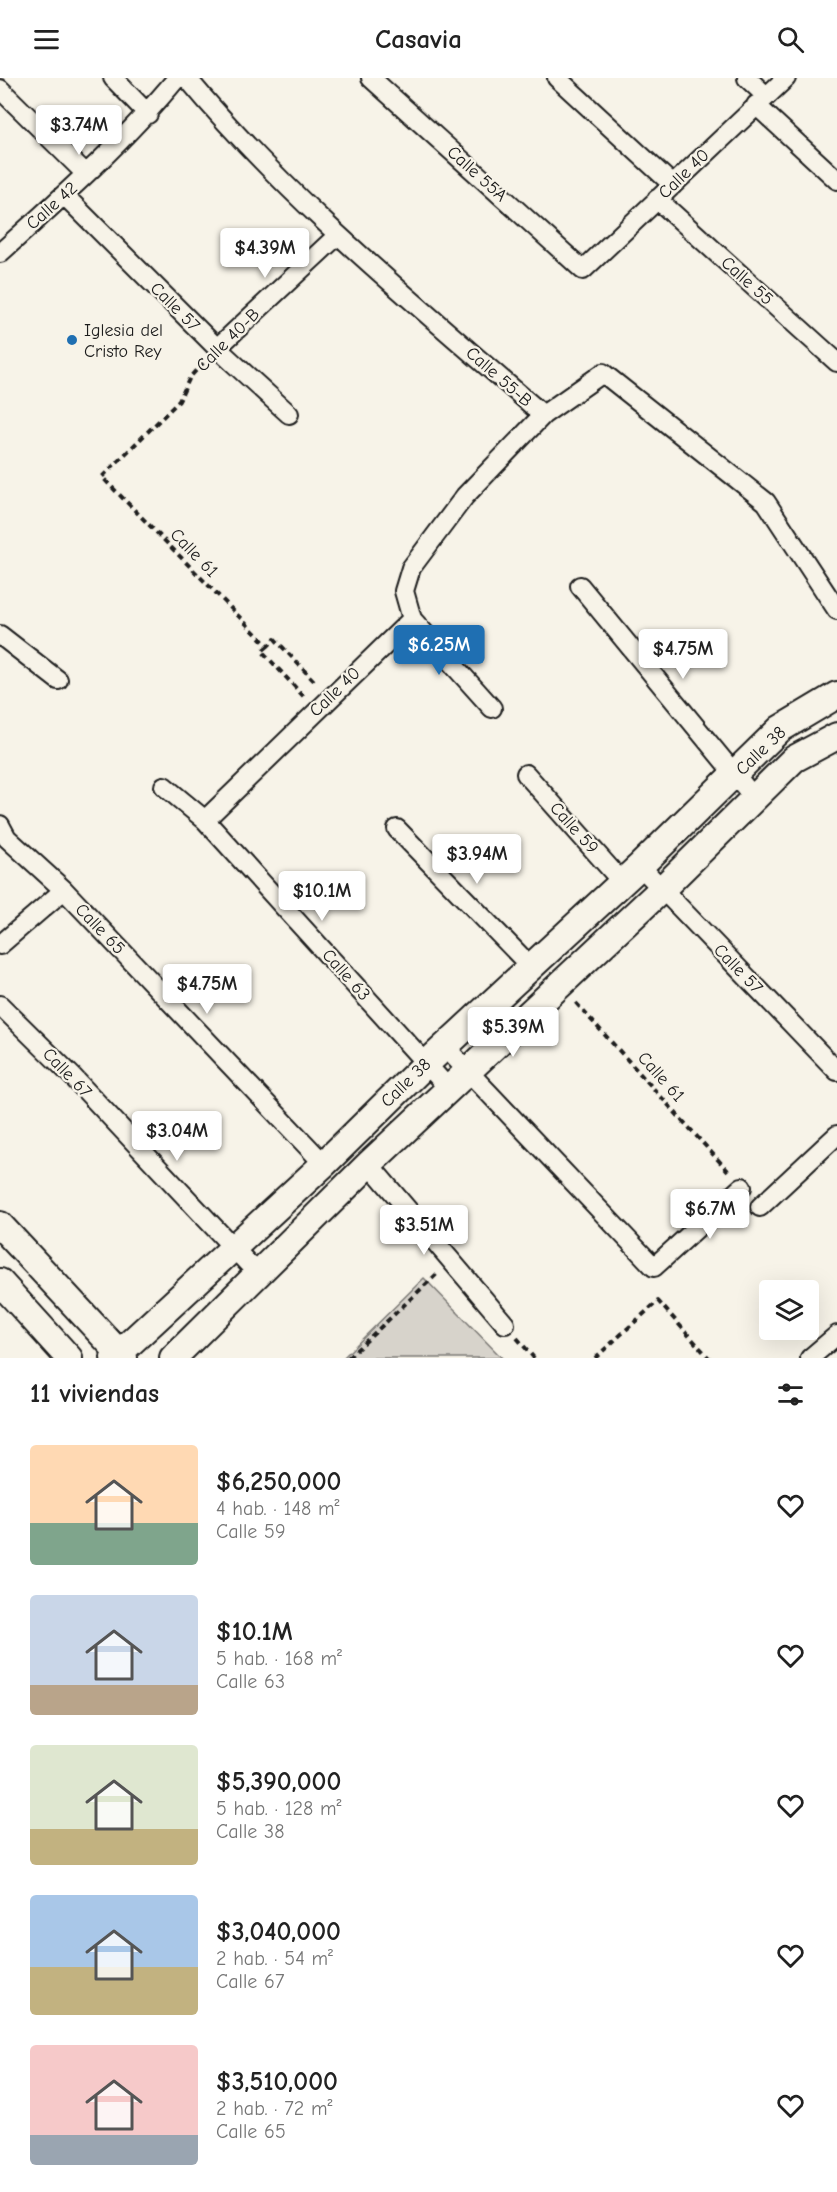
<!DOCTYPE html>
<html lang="es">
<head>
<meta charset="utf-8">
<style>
	body { margin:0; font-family:"Comic Neue",sans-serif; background:#f6f6f6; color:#222; height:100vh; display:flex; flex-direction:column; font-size:22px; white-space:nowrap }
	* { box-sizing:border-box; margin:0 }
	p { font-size:20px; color:#767676 }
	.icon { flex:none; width:33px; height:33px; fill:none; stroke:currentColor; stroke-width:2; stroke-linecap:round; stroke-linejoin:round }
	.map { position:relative; height:1280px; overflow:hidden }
	.drawer { display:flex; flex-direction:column; background:#fff; flex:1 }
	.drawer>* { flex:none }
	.fabs { position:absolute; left:759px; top:1202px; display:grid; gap:12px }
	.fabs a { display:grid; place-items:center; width:60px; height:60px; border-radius:6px; background:#fff; box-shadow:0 6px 24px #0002; font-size:30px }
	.price { position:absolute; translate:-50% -51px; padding:0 14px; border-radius:6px; background:#fff; color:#222; font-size:20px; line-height:39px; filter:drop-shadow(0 2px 3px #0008) }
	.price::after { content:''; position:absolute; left:50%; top:36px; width:18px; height:14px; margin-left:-9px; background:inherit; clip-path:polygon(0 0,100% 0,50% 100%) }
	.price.selected { background:#1f6fb2; color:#fff }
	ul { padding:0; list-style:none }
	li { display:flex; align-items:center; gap:18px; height:150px; padding:0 30px }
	li span { display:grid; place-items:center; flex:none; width:168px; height:120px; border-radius:6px; color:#555 }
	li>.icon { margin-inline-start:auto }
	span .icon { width:72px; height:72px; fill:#fffc; stroke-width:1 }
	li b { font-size:26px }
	h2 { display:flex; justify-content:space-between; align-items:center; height:72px; padding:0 30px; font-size:26px }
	header { display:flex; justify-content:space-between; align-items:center; height:78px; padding:0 30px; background:#fff; font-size:27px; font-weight:700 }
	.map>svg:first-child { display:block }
	.green { fill:#d7d3cb; stroke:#7a7874; stroke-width:1.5 }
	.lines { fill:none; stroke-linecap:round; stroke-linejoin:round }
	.street-casing { stroke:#1c1c1c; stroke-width:22 }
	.secondary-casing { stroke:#1c1c1c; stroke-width:30 }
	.path { stroke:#1c1c1c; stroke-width:4; stroke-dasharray:6 4.5; stroke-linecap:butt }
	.street { stroke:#f7f3e8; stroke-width:18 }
	.secondary { stroke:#f7f3e8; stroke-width:26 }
	.poi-dot { fill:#1f6fb2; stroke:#f7f3e8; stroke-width:2 }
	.labels { text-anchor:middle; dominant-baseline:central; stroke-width:4.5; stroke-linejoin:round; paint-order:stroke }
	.street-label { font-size:18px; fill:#1c1c1c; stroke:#f7f3e8 }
	.poi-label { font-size:18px; fill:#1c1c1c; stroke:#f7f3e8; text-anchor:start }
</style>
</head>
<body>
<header><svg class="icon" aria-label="menu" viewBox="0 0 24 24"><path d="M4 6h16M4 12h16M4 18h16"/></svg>Casavia<svg class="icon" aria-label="search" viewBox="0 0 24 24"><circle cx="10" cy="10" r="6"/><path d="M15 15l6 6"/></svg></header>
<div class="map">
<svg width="837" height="1280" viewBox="0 0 837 1280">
	<rect width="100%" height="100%" fill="#f7f3e8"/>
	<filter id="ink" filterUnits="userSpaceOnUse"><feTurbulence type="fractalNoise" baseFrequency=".0167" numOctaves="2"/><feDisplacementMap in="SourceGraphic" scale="12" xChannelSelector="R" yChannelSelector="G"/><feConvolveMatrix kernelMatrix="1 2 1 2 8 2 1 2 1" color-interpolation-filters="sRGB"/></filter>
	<g filter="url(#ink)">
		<path class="green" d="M424,1200l78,80h-159z"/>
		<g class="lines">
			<g class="street-casing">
				<path id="street" d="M113,0l35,36
					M187,0c105,126 233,229 356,337
					M371,0l212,192 203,-192
					M557,0l116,107
					M747,0l18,17
					M0,11l86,85
					M756,27l81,75
					M64,117l153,153 72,66
					M657,121l180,163
					M0,175c62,-56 124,-111 177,-175
					M217,270l121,-113
					M580,508l175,213
					M412,541l80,89
					M0,557l58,45
					M526,696l96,108
					M164,708l41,34 245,270
					M205,742l207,-201 -8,-28 7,-23 54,-72 78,-81 60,-42 163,129 71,108
					M0,747l7,13 57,52 260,274
					M397,751l134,138
					M640,788l197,205
					M0,867l64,-55
					M0,927l72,71 185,197
					M445,969l209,220 88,-80
					M369,1086l136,160
					M760,1129l77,-72
					M810,1280l27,-23"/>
			</g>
			<g class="secondary-casing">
				<path id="secondary" d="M0,1147l124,133
					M0,1204l69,76
					M114,1280l210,-194 102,-100 214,-198 140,-137 57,-34
					M173,1280l196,-194 292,-274 133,-131 43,-23"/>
			</g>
			<path class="path" d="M203,285l-13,14 -11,24 -77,76 166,169 7,-7 41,44
				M268,568l-6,5 43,47
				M576,925l154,170
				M517,1260l17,20
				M348,1280l90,-85
				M595,1280l63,-57 51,57"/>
			<use href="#street" class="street"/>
			<use href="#secondary" class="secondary"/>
		</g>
	</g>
	<circle class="poi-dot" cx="72" cy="262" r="6"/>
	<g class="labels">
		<g class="street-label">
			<text transform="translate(477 96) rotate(42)">Calle 55A</text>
			<text transform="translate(684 96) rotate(-44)">Calle 40</text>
			<text transform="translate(52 128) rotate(-42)">Calle 42</text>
			<text transform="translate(747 203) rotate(42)">Calle 55</text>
			<text transform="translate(175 229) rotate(45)">Calle 57</text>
			<text transform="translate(228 262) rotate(-45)">Calle 40-B</text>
			<text transform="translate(499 299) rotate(41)">Calle 55-B</text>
			<text transform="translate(194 475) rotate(46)">Calle 61</text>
			<text transform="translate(335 614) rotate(-44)">Calle 40</text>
			<text transform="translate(761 673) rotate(-44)">Calle 38</text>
			<text transform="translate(574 750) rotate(48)">Calle 59</text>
			<text transform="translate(100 851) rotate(46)">Calle 65</text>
			<text transform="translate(738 891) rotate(46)">Calle 57</text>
			<text transform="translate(346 897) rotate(48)">Calle 63</text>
			<text transform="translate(67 995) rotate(46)">Calle 67</text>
			<text transform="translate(661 999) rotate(48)">Calle 61</text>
			<text transform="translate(406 1005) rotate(-44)">Calle 38</text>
		</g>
		<g class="poi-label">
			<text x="84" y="252">Iglesia del<tspan x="84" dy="21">Cristo Rey</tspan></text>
		</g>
	</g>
</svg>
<div class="fabs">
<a><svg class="icon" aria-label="layers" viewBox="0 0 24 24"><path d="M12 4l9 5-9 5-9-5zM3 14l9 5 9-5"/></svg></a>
</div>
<b class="price" style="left:79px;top:78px">$3.74M</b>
<b class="price" style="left:265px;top:201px">$4.39M</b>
<b class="price selected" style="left:439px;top:598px">$6.25M</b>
<b class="price" style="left:683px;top:602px">$4.75M</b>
<b class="price" style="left:477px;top:807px">$3.94M</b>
<b class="price" style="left:322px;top:844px">$10.1M</b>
<b class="price" style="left:207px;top:937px">$4.75M</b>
<b class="price" style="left:513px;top:980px">$5.39M</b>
<b class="price" style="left:177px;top:1084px">$3.04M</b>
<b class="price" style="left:710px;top:1162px">$6.7M</b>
<b class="price" style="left:424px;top:1178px">$3.51M</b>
</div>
<section class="drawer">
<h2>11 viviendas<svg class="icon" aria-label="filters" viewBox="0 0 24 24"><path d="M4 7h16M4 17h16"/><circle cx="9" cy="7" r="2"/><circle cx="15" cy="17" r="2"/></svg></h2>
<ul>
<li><span style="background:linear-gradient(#ffd9b3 65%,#7fa58c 0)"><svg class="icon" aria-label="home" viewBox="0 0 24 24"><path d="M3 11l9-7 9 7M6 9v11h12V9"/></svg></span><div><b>$6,250,000</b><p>4 hab. · 148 m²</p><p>Calle 59</p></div><svg class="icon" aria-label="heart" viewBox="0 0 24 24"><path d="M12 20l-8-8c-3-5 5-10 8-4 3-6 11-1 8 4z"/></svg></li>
<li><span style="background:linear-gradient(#c9d6e8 75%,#b9a48a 0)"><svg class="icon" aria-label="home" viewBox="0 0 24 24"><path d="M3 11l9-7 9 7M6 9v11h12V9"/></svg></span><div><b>$10.1M</b><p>5 hab. · 168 m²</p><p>Calle 63</p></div><svg class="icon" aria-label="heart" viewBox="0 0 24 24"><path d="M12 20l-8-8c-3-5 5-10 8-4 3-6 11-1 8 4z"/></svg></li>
<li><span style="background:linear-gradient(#dfe7d0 70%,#c2b280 0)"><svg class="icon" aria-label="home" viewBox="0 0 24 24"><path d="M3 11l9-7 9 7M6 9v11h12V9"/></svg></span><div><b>$5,390,000</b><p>5 hab. · 128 m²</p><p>Calle 38</p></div><svg class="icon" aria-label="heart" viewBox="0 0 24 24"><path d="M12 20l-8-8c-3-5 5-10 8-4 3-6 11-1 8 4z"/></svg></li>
<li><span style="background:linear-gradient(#a9c7e8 60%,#c2b280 0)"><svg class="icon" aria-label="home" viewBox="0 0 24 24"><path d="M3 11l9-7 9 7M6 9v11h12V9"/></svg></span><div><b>$3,040,000</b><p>2 hab. · 54 m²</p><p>Calle 67</p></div><svg class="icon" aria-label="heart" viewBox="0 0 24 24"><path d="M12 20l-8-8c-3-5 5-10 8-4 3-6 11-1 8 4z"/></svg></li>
<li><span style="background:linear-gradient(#f6c9c9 75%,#9aa5b1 0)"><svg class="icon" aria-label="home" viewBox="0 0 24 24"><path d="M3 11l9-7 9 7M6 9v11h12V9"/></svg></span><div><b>$3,510,000</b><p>2 hab. · 72 m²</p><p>Calle 65</p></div><svg class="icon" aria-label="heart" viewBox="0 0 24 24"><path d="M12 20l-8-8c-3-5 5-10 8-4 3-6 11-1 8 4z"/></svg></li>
</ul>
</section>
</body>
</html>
